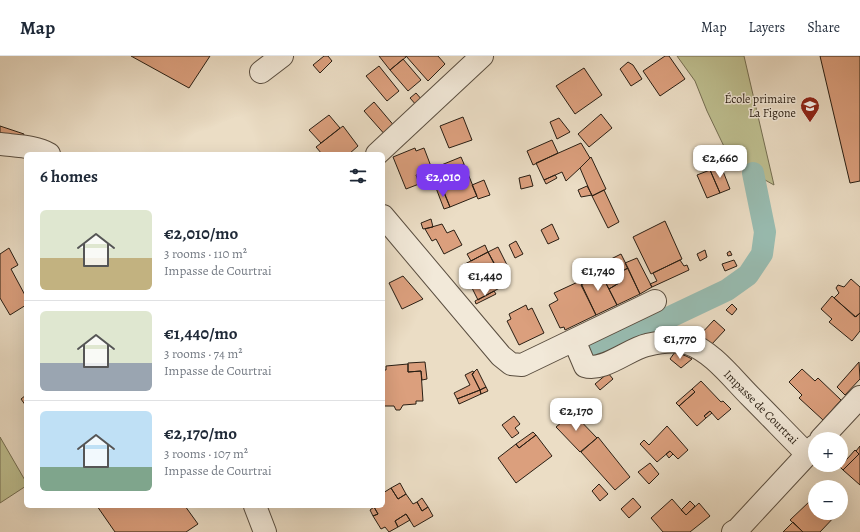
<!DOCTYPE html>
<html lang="en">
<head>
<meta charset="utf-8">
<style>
	body { margin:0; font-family:Alegreya,serif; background:#f6f6f7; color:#1f2937; height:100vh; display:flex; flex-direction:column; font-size:15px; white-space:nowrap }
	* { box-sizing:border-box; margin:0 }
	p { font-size:13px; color:#747a83 }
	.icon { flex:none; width:22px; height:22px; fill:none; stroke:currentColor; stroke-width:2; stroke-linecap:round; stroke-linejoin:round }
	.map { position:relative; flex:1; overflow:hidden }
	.panel { position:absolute; left:24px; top:96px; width:361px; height:356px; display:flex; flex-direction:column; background:#fff; border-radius:6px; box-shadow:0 4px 16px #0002 }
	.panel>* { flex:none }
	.fabs { position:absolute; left:808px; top:376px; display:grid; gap:8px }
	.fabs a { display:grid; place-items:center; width:40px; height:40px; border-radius:50%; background:#fff; box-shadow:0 4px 16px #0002; font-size:20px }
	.price { position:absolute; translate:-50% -34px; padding:0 9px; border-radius:8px; background:#fff; color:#222; font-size:13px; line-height:26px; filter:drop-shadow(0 1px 2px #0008) }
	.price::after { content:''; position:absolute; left:50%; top:24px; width:12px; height:9px; margin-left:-6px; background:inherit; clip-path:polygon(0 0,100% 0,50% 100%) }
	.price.current { background:#7c3aed; color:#fff }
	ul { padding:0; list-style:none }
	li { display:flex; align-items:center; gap:12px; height:100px; padding:0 16px }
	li+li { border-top:1px solid #e0e1e3 }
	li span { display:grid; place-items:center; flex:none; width:112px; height:80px; border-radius:6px; color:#555 }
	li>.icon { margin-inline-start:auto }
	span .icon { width:48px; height:48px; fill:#fffc; stroke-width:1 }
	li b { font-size:17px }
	h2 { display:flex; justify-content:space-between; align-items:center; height:48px; padding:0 16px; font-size:17px }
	header { display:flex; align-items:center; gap:24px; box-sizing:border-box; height:56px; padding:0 20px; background:#fff; border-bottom:1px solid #e0e1e3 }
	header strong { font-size:19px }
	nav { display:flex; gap:22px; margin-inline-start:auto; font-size:14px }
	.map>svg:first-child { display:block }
	.green { fill:#bebf90; stroke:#746e52 }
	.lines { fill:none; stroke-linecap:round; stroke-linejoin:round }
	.canal { stroke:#98bcb1; stroke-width:22 }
	.building { fill:#db9f7d; stroke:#291e13 }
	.minor-casing { stroke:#5a4e40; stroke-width:24 }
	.minor { stroke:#f2e9d9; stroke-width:22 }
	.labels { text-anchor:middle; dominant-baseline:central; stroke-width:3; stroke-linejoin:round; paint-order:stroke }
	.poi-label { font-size:12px; fill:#291e13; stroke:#f2e9d9; text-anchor:end }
	.street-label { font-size:12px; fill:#291e13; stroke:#f2e9d9 }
</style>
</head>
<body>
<header>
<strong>Map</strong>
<nav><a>Map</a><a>Layers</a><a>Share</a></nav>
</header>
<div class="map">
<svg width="860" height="476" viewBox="0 0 860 476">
	<rect width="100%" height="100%" fill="#ebddc5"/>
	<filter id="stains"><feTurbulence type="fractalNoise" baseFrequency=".005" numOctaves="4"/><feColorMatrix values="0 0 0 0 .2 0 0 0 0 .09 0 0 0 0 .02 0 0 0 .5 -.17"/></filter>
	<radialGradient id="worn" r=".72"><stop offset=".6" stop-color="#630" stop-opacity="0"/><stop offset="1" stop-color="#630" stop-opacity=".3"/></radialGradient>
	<path class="green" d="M677,0h67l30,129 -43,-24 -24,-50 -12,-30z
		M0,381l26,45v4l-26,17z"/>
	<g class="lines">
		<path class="canal" d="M592,298l135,-64 21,-15 14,-21 3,-22 -12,-59"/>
	</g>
	<path class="building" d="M131,0h79l-21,32z
		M324,0h4l4,5 -12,12 -7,-8z
		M379,0h27v1l-16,13z
		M406,0h32l7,8 -17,17z
		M665,0h4l16,23 -25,17 -17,-25z
		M820,0h40v125l-10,2z
		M403,3l18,21 -13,11 -18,-21z
		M628,6l5,3 9,14 -11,7 -11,-17z
		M379,10l20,25 -12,10 -21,-25z
		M584,12l18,27 -27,19 -19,-28z
		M416,37l7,8 -6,5 -7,-8z
		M374,46l22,26 -9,9 -23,-26z
		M601,58l11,14 -23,19 -11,-13z
		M329,59l11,13 -19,15 -12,-13z
		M463,61l9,23 -23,8 -9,-22z
		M559,62l11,14 -13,7 -7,-17z
		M0,70l24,8 -2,7 -22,-3z
		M343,70l15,20 -9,8h-27l-6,-7z
		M552,84l6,13 -25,12 -6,-14z
		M581,87l9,15 -10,10 -14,13 -4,-9 -18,8 -8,-17z
		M415,92l1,3 8,-3 8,21 -16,6 3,9 -13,5 -13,-32z
		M461,101l3,7 -27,10 -3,-6z
		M591,101l15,32 -14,7 -12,-28z
		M464,108l13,32 -27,11 -13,-33z
		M721,110l9,23 -10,4 -10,-23z
		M710,114l10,23 -13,5 -10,-23z
		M530,119l3,11 -12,3 -2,-11z
		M555,119l2,3 -11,6 -2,-4z
		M484,124l6,15 -12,4 -6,-14z
		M441,130l9,21 -6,2 -8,-21z
		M587,130l5,9 -11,2 -3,-7z
		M604,134l15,32 -11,6 -16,-32z
		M431,163l2,8 -10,2 -2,-6z
		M665,165l17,38 -31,15 -18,-37z
		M442,168l5,9 7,-3 8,15 -18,9 -8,-15 -4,2 -7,-12z
		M552,168l7,15 -11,5 -7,-14z
		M516,185l7,13 -8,4 -6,-13z
		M485,189l3,7 -17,9 -4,-7z
		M498,191l9,18 -9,5 -10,-18z
		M9,192l9,17 -7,4 15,28v8l-16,10 -10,-17v-44z
		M705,194l2,7 -7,4 -3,-7z
		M730,195l2,4 -4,1 -1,-3z
		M488,196l17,33 -27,15 -17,-34z
		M621,198l7,14 -13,7 4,8 -10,6 -12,-23z
		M637,202l15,29 -12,7 -15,-31z
		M680,204l4,6 3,-1 2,5 -37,17 -2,-3 7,-3 -4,-8z
		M734,204l3,6 -12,5 -3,-7z
		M597,210l20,39 -21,10 -15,-30 11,-6 -4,-9z
		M628,212l12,26 -23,11 -8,-16 10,-6 -4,-8z
		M403,220l20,23 -21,10 -13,-26z
		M851,223l9,8v26l-4,4 -22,-19 5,-5 -3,-5 2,-3 6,2z
		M580,225l16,34 -31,15 -1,-3 -4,1 -11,-23 9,-5 -4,-7z
		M494,235l2,3 -20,10 -1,-3z
		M832,240l23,21 5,-4v18l-8,10 -23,-19 3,-3 -11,-10z
		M732,248l5,5 -5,6 -6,-5z
		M526,249l2,5 4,-2 12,25 -25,12 -12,-24 4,-2 -2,-5z
		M714,264l11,10 -14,15 -11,-10z
		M675,296l11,4 6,3 -11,9 -11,-9z
		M425,306l2,17 -5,1 -1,-9 -13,1v-9z
		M859,306l1,17 -15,16 -8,-8z
		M408,308v8l13,-1 2,30h-7v3l-13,1 -3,5h-4l-2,-4h-11v-36h3v-4z
		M477,313l9,18 -6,3 -8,-16z
		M802,313l13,12 3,-3 23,22 -18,20 -24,-22 3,-3 -13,-13z
		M473,315l1,2 -2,1 8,16 -23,9 -3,-6 16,-8 -5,-10z
		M608,317l5,6 -13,11 -5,-6z
		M701,325l20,21 2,-1 8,8 -13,11 -8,-9 -6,5 2,2 -9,8 -18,-20 16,-14 -3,-3z
		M486,331l2,4 -7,3 -1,-4z
		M692,333l3,3 -16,14 -3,-3z
		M480,334l1,4 -22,10 -2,-5z
		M26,339v11l-5,-7z
		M710,355l2,2 -6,5 -2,-2z
		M573,357l24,25 -17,14 -24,-25z
		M514,360l6,8 -5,4 4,5 -7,5 -10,-13z
		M667,370l21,24 -10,9 -8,-8 -13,11 -17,-18 4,-4 5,5z
		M533,376l3,3 -17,13 -3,-4z
		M536,379l16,21 -36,27 -18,-25 18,-14 3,4z
		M598,381l32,40 -15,13 -34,-38z
		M860,390v39l-17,-15 16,-16 -3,-3z
		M855,394l4,4 -16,16 -3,-3z
		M670,395l3,3 -4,4 -3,-4z
		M650,407l9,11 -10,10 -11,-12z
		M400,427l6,11 -8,5 -7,-11z
		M599,428l9,10 -8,7 -8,-10z
		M391,432l7,11 8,-5 7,10 4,-2 5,9 6,-4 5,9 -19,11 -8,-13 -11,7 3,6 -9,5 -4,-5 -4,2 -8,-13 5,-2 -4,-7 9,-1v-13z
		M815,441v7l-1,1 -3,-3z
		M422,442l6,9 -6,4 -5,-9z
		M633,442l8,9 -12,11 -8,-9z
		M672,443l14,16 13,-12 11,13 -20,16h-27l-12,-14z
		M690,445l5,5 -9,9 -5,-5z
		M810,445l5,3v9h23l-18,19h-17l-13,-12z
		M841,445l4,4 -4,5z
		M97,450h88l13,18 -12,8h-71z
		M374,451l4,7 -5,2 -3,-6z
		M406,458l4,6 -12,7 -3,-6z
		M793,466l10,10h-20z"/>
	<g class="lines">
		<g class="minor-casing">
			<path id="minor" d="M261,16l21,-16
				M0,88c15,2 36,2 49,10
				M377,98l105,-98
				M383,160l118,140 10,8 11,1 133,-64
				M574,284l11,26c18,6 44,-17 62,-21 12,-3 28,-5 40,-2 25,8 45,35 63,53 19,19 38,39 57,58
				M821,383l39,-42
				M255,450l10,26
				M733,476l5,-3 77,-83"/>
		</g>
		<use href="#minor" class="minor"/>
	</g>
	<defs>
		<g id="school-pin" transform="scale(1)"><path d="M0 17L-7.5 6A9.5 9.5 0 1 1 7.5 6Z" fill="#8f2418" stroke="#f2e9d9"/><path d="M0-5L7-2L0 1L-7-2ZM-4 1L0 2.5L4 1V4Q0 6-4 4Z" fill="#fff"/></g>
	</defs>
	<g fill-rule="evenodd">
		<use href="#school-pin" x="810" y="50"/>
	</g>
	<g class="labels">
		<g class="poi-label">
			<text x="796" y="43">École primaire<tspan x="796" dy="14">La Figone</tspan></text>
		</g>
		<g class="street-label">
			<text transform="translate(761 351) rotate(45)">Impasse de Courtrai</text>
		</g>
	</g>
	<rect width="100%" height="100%" filter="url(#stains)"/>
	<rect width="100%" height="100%" fill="url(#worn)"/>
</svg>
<div class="fabs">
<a>+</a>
<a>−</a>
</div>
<b class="price" style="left:720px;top:123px">€2,660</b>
<b class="price current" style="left:443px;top:142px">€2,010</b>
<b class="price" style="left:598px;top:236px">€1,740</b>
<b class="price" style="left:485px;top:241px">€1,440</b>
<b class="price" style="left:680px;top:304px">€1,770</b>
<b class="price" style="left:576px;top:376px">€2,170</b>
<section class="panel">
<h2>6 homes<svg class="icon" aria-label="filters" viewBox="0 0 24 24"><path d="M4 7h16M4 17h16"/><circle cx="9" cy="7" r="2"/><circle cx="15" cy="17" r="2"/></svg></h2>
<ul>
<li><span style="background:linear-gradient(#dfe7d0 60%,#c2b280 0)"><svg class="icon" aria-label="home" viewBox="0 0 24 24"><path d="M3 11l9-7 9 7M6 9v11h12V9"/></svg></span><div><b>€2,010/mo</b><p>3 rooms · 110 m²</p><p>Impasse de Courtrai</p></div></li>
<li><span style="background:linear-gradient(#dfe7d0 65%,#9aa5b1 0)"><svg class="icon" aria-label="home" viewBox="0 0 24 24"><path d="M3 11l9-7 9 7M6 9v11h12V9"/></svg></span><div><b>€1,440/mo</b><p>3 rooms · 74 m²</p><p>Impasse de Courtrai</p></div></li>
<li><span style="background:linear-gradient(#bfe0f5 70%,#7fa58c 0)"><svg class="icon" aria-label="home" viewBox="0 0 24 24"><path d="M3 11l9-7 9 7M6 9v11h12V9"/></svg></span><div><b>€2,170/mo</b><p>3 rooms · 107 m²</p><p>Impasse de Courtrai</p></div></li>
</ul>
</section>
</div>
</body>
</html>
